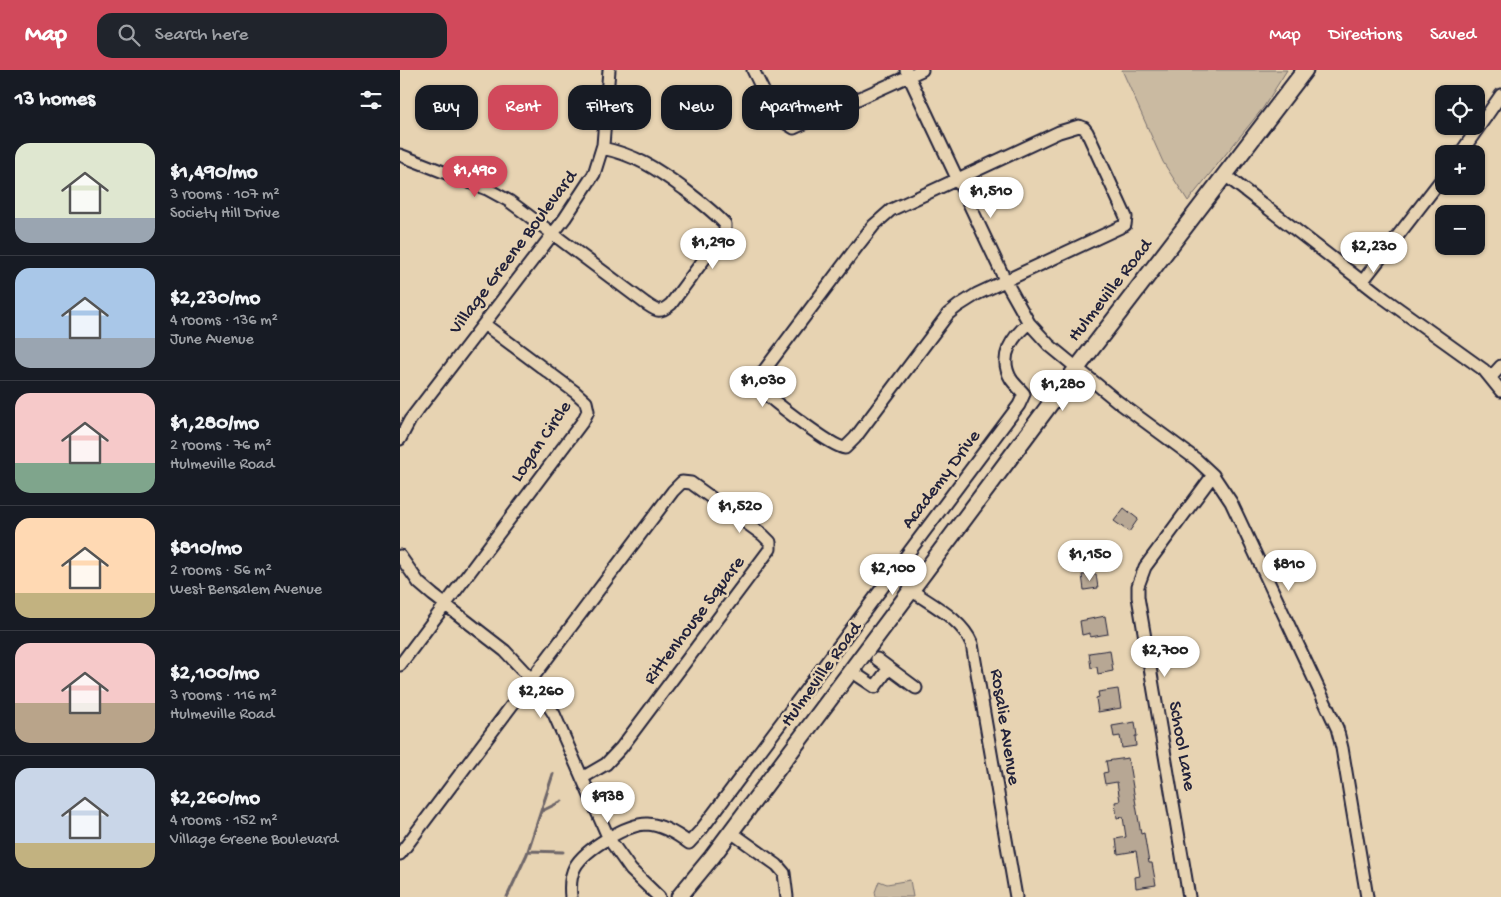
<!DOCTYPE html>
<html lang="en">
<head>
<meta charset="utf-8">
<style>
	body { margin:0; font-family:"Gochi Hand",sans-serif; background:#20242c; color:#f1f3f6; height:100vh; display:flex; flex-direction:column; font-size:19px; white-space:nowrap }
	* { box-sizing:border-box; margin:0 }
	p { font-size:16px; color:#9ea1a6 }
	.icon { flex:none; width:28px; height:28px; fill:none; stroke:currentColor; stroke-width:2; stroke-linecap:round; stroke-linejoin:round }
	.map { position:relative; flex:1; overflow:hidden }
	.details { display:flex; flex-direction:column; background:#171b24; width:400px }
	.details>* { flex:none }
	.top-card { position:absolute; left:15px; top:15px; width:475px; height:45px; display:flex; gap:10px }
	.fabs { position:absolute; left:1035px; top:15px; display:grid; gap:10px }
	.fabs a { display:grid; place-items:center; width:50px; height:50px; border-radius:10px; background:#171b24; box-shadow:0 1px 4px #0004; font-size:25px }
	.price { position:absolute; translate:-50% -42px; padding:0 11px; border-radius:18px; background:#fff; color:#222; font-size:16px; line-height:32px; filter:drop-shadow(0 1px 2px #0008) }
	.price::after { content:''; position:absolute; left:50%; top:30px; width:15px; height:11px; margin-left:-8px; background:inherit; clip-path:polygon(0 0,100% 0,50% 100%) }
	.price.active { background:#d1495b; color:#fff }
	ul { padding:0; list-style:none }
	li { display:flex; align-items:center; gap:15px; height:125px; padding:0 15px }
	li+li { border-top:1px solid #363941 }
	li span { display:grid; place-items:center; flex:none; width:140px; height:100px; border-radius:15px; color:#555 }
	li>.icon { margin-inline-start:auto }
	span .icon { width:60px; height:60px; fill:#fffc; stroke-width:1 }
	li b { font-size:21px }
	h2 { display:flex; justify-content:space-between; align-items:center; height:60px; padding:0 15px; font-size:21px }
	.chip { padding:0 18px; border-radius:15px; background:#171b24; box-shadow:0 1px 4px #0004; font-size:18px; line-height:45px }
	.chip.active { background:#d1495b; color:#fff }
	header { display:flex; align-items:center; gap:30px; box-sizing:border-box; height:70px; padding:0 25px; background:#d1495b; color:#fff }
	header strong { font-size:24px }
	nav { display:flex; gap:28px; margin-inline-start:auto; font-size:18px }
	.search { width:350px; height:45px; background:#20242c; display:flex; align-items:center; gap:12px; box-sizing:border-box; padding:0 18px; border-radius:15px; color:#9ea1a6; font-size:19px }
	main { display:flex; flex:1; min-height:0 }
	.map>svg:first-child { display:block }
	.green { fill:#cabaa1; stroke:#766e6e }
	.lines { fill:none; stroke-linecap:round; stroke-linejoin:round }
	.stream { stroke:#6e6669; stroke-width:3 }
	.building { fill:#b7a794; stroke:#22223b }
	.minor-casing { stroke:#22223b; stroke-width:15 }
	.major-casing { stroke:#22223b; stroke-width:19 }
	.minor { stroke:#e7d3b2; stroke-width:11 }
	.major { stroke:#e7d3b2; stroke-width:15 }
	.labels { text-anchor:middle; dominant-baseline:central; stroke-width:5; stroke-linejoin:round; paint-order:stroke }
	.street-label { font-size:19px; fill:#22223b; stroke:#e7d3b2 }
</style>
</head>
<body>
<header>
<strong>Map</strong>
<div class="search"><svg class="icon" aria-label="search" viewBox="0 0 24 24"><circle cx="10" cy="10" r="6"/><path d="M15 15l6 6"/></svg>Search here</div>
<nav><a>Map</a><a>Directions</a><a>Saved</a></nav>
</header>
<main>
<section class="details">
<h2>13 homes<svg class="icon" aria-label="filters" viewBox="0 0 24 24"><path d="M4 7h16M4 17h16"/><circle cx="9" cy="7" r="2"/><circle cx="15" cy="17" r="2"/></svg></h2>
<ul>
<li><span style="background:linear-gradient(#dfe7d0 75%,#9aa5b1 0)"><svg class="icon" aria-label="home" viewBox="0 0 24 24"><path d="M3 11l9-7 9 7M6 9v11h12V9"/></svg></span><div><b>$1,490/mo</b><p>3 rooms · 107 m²</p><p>Society Hill Drive</p></div></li>
<li><span style="background:linear-gradient(#a9c7e8 70%,#9aa5b1 0)"><svg class="icon" aria-label="home" viewBox="0 0 24 24"><path d="M3 11l9-7 9 7M6 9v11h12V9"/></svg></span><div><b>$2,230/mo</b><p>4 rooms · 136 m²</p><p>June Avenue</p></div></li>
<li><span style="background:linear-gradient(#f6c9c9 70%,#7fa58c 0)"><svg class="icon" aria-label="home" viewBox="0 0 24 24"><path d="M3 11l9-7 9 7M6 9v11h12V9"/></svg></span><div><b>$1,280/mo</b><p>2 rooms · 76 m²</p><p>Hulmeville Road</p></div></li>
<li><span style="background:linear-gradient(#ffd9b3 75%,#c2b280 0)"><svg class="icon" aria-label="home" viewBox="0 0 24 24"><path d="M3 11l9-7 9 7M6 9v11h12V9"/></svg></span><div><b>$810/mo</b><p>2 rooms · 56 m²</p><p>West Bensalem Avenue</p></div></li>
<li><span style="background:linear-gradient(#f6c9c9 60%,#b9a48a 0)"><svg class="icon" aria-label="home" viewBox="0 0 24 24"><path d="M3 11l9-7 9 7M6 9v11h12V9"/></svg></span><div><b>$2,100/mo</b><p>3 rooms · 116 m²</p><p>Hulmeville Road</p></div></li>
<li><span style="background:linear-gradient(#c9d6e8 75%,#c2b280 0)"><svg class="icon" aria-label="home" viewBox="0 0 24 24"><path d="M3 11l9-7 9 7M6 9v11h12V9"/></svg></span><div><b>$2,260/mo</b><p>4 rooms · 152 m²</p><p>Village Greene Boulevard</p></div></li>
</ul>
</section>
<div class="map">
<svg width="1101" height="827" viewBox="0 0 1101 827">
	<rect width="100%" height="100%" fill="#e7d3b2"/>
	<filter id="ink" filterUnits="userSpaceOnUse"><feTurbulence type="fractalNoise" baseFrequency=".02" numOctaves="2"/><feDisplacementMap in="SourceGraphic" scale="10" xChannelSelector="R" yChannelSelector="G"/><feConvolveMatrix kernelMatrix="1 2 1 2 8 2 1 2 1" color-interpolation-filters="sRGB"/></filter>
	<g filter="url(#ink)">
		<path class="green" d="M722,0h165l-24,38 -75,93 -25,-39z
			M510,810l3,17h-37l-1,-5 4,-11 8,3z"/>
		<g class="lines">
			<path class="stream" d="M142,741l20,-10
				M128,781l35,1
				M107,827l20,-43 26,-80"/>
		</g>
		<path class="building" d="M724,438l14,11 -9,13 -15,-11z
			M696,504l2,14 -14,2 -2,-15z
			M705,546l3,18 -18,3v-4l-8,2 -2,-14z
			M710,580l3,21 -15,3 -1,-7 -6,1 -2,-15z
			M718,619l3,19 -23,4 -2,-14 3,-1 -1,-5z
			M735,652l2,14h-2l1,10 -14,2 -2,-12 -6,1 -2,-11z
			M728,688l13,76 3,-1 5,30h3l4,22 -20,3 -1,-11 5,-1 -4,-25 -18,3 -2,-15 10,-2 -3,-20 -6,1 -2,-16 5,-1 -3,-19 -12,2 -2,-11 5,-1 -2,-11z"/>
		<g class="lines">
			<g class="minor-casing">
				<path id="minor" d="M353,0l23,47 18,11 128,-58
					M506,0l100,212 23,41 20,22 68,56 80,59 16,15 18,27 106,226 5,20 25,149
					M679,56l5,2 3,4 39,85 -1,8 -148,69 -19,12 -10,8 -93,124 -10,10c-14,-1 -73,-48 -86,-60 -2,-8 2,-13 7,-20l93,-124 15,-19 17,-15 168,-78z
					M1060,84l41,-59
					M0,85l87,34 22,12 136,102c12,8 14,11 26,1l54,-73v-7c-12,-13 -27,-24 -41,-35 -27,-20 -48,-34 -82,-41
					M825,105l156,121 103,74 17,21
					M962,212l82,-106
					M1091,307l10,-11
					M0,369l10,-19 155,-202 29,-44 9,-29 6,-75
					M0,486l19,27 14,12 72,56 27,29 22,34 55,125 22,31 28,27
					M511,520c21,15 51,29 61,54l44,253
					M0,595l183,-244 5,-10 -2,-9 -11,-10 -91,-68
					M489,598l27,20
					M451,601l24,16 14,-19 -12,-9
					M331,762l46,33 7,8 3,24
					M0,784l273,-363 9,-9 9,1 72,52 7,7v7l-149,199 -15,16 -24,14
					M171,827c-1,-10 -1,-21 4,-30 10,-18 52,-43 72,-43 15,1 30,10 42,19l12,-13 318,-425 5,-11c-4,-5 -9,-9 -13,-15 -13,-22 1,-42 18,-56
					M789,827l-51,-300v-11l7,-19 68,-92"/>
			</g>
			<g class="major-casing">
				<path id="major" d="M279,827l33,-40 365,-489 228,-298"/>
			</g>
			<use href="#minor" class="minor"/>
			<use href="#major" class="major"/>
		</g>
	</g>
	<g class="labels">
		<g class="street-label">
			<text transform="translate(114 183) rotate(-53)">Village Greene Boulevard</text>
			<text transform="translate(711 221) rotate(-52)">Hulmeville Road</text>
			<text transform="translate(142 372) rotate(-56)">Logan Circle</text>
			<text transform="translate(542 410) rotate(-53)">Academy Drive</text>
			<text transform="translate(295 551) rotate(-53)">Rittenhouse Square</text>
			<text transform="translate(422 605) rotate(-54)">Hulmeville Road</text>
			<text transform="translate(604 657) rotate(81)">Rosalie Avenue</text>
			<text transform="translate(781 676) rotate(80)">School Lane</text>
		</g>
	</g>
</svg>
<div class="fabs">
<a><svg class="icon" aria-label="locate" viewBox="0 0 24 24"><circle cx="12" cy="12" r="6"/><path d="M12 2v4M12 18v4M2 12h4M18 12h4"/></svg></a>
<a>+</a>
<a>−</a>
</div>
<b class="price active" style="left:75px;top:128px">$1,490</b>
<b class="price" style="left:591px;top:149px">$1,510</b>
<b class="price" style="left:313px;top:200px">$1,290</b>
<b class="price" style="left:974px;top:204px">$2,230</b>
<b class="price" style="left:363px;top:338px">$1,030</b>
<b class="price" style="left:663px;top:342px">$1,280</b>
<b class="price" style="left:340px;top:464px">$1,520</b>
<b class="price" style="left:690px;top:512px">$1,150</b>
<b class="price" style="left:889px;top:522px">$810</b>
<b class="price" style="left:493px;top:526px">$2,100</b>
<b class="price" style="left:765px;top:608px">$2,700</b>
<b class="price" style="left:141px;top:649px">$2,260</b>
<b class="price" style="left:208px;top:754px">$938</b>
<div class="top-card">
<a class="chip">Buy</a>
<a class="chip active">Rent</a>
<a class="chip">Filters</a>
<a class="chip">New</a>
<a class="chip">Apartment</a>
</div>
</div>
</main>
</body>
</html>
